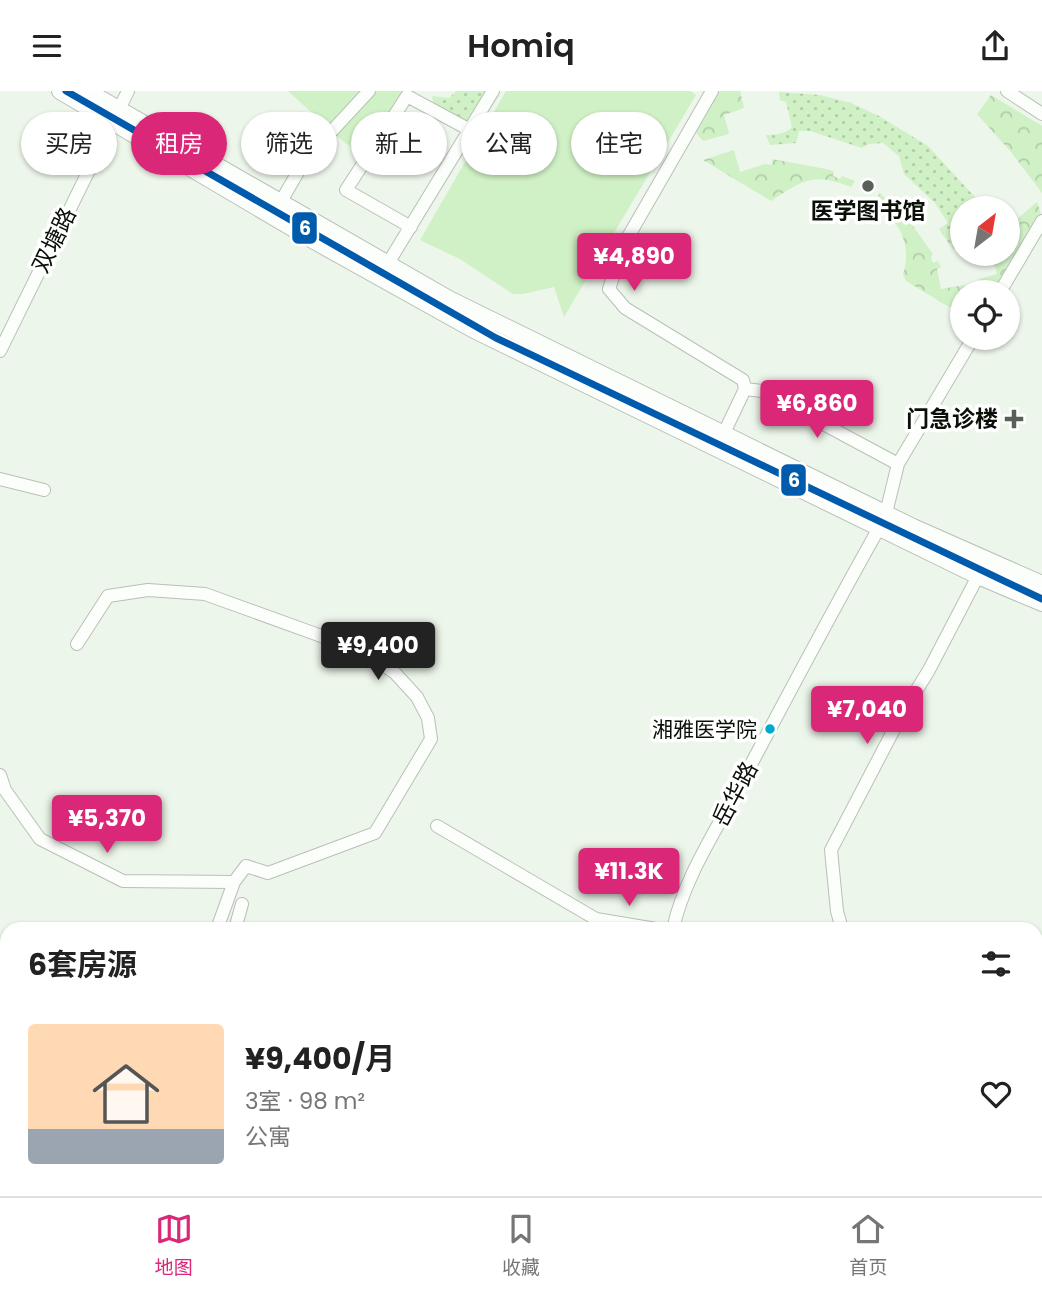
<!DOCTYPE html>
<html lang="zh">
<head>
<meta charset="utf-8">
<style>
	body { margin:0; font-family:Poppins,"Noto Sans SC",sans-serif; background:#f6f6f6; color:#222; height:100vh; display:flex; flex-direction:column; font-size:26px; white-space:nowrap }
	* { box-sizing:border-box; margin:0 }
	p { font-size:23px; color:#767676 }
	.icon { flex:none; width:38px; height:38px; fill:none; stroke:currentColor; stroke-width:2; stroke-linecap:round; stroke-linejoin:round }
	.map { position:relative; flex:1; overflow:hidden }
	.panel { position:absolute; left:0px; top:831px; width:1043px; height:275px; display:flex; flex-direction:column; background:#fff; border-radius:21px 21px 0 0; box-shadow:0 2px 5px #0004 }
	.panel>* { flex:none }
	.top-card { position:absolute; left:21px; top:21px; width:1001px; height:63px; display:flex; gap:14px }
	.needle { width:46px; rotate:31deg }
	.buttons { position:absolute; left:950px; top:105px; display:grid; gap:14px }
	.buttons a { display:grid; place-items:center; width:70px; height:70px; border-radius:50%; background:#fff; box-shadow:0 2px 5px #0004; font-size:35px }
	.price { position:absolute; translate:-50% -60px; padding:0 16px; border-radius:7px; background:#db2777; color:#fff; font-size:23px; line-height:46px; filter:drop-shadow(0 2px 4px #0008) }
	.price::after { content:''; position:absolute; left:50%; top:42px; width:21px; height:16px; margin-left:-10px; background:inherit; clip-path:polygon(0 0,100% 0,50% 100%) }
	.price.current { background:#222; color:#fff }
	ul { padding:0; list-style:none }
	li { display:flex; align-items:center; gap:21px; height:175px; padding:0 28px }
	li+li { border-top:2px solid #e0e0e0 }
	li span { display:grid; place-items:center; flex:none; width:196px; height:140px; border-radius:7px; color:#555 }
	li>.icon { margin-inline-start:auto }
	span .icon { width:84px; height:84px; fill:#fffc; stroke-width:1 }
	li b { font-size:30px }
	h2 { display:flex; justify-content:space-between; align-items:center; height:84px; padding:0 28px; font-size:30px }
	.chip { padding:0 24px; border-radius:32px; background:#fff; box-shadow:0 2px 5px #0004; font-size:24px; line-height:63px }
	.chip.current { background:#db2777; color:#fff }
	header { display:flex; justify-content:space-between; align-items:center; height:91px; padding:0 28px; background:#fff; font-size:32px; font-weight:600 }
	.tabs { display:flex; justify-content:space-around; align-items:center; height:98px; border-top:2px solid #e0e0e0; background:#fff; font-size:19px; color:#767676 }
	.tabs a { display:grid; justify-items:center; gap:4px }
	.tabs .current { color:#db2777 }
	.map>svg:first-child { display:block }
	.green { fill:#d0f0c5 }
	.forest { fill:url(#forest-crowns) }
	.park { fill:url(#park-dots) }
	.lines { fill:none; stroke-linecap:round; stroke-linejoin:round }
	.minor-casing { stroke:#b9c0b6; stroke-width:14 }
	.major-casing { stroke:#b9c0b6; stroke-width:18 }
	.minor { stroke:#fcfefc; stroke-width:12 }
	.major { stroke:#fcfefc; stroke-width:16 }
	.metro-1-casing { stroke:#fff; stroke-width:12 }
	.metro-1 { stroke:#005bac; stroke-width:7 }
	.poi-dot { fill:#596057; stroke:#fff; stroke-width:2.5 }
	.bus-dot { fill:#00a9ce; stroke:#fff; stroke-width:2.5 }
	.labels { text-anchor:middle; dominant-baseline:central; stroke-width:7; stroke-linejoin:round; paint-order:stroke }
	.bus-label { font-size:21px; fill:#0a1008; stroke:#fff; text-anchor:end }
	.poi-label { font-size:23px; font-weight:bold; fill:#0a1008; stroke:#fff }
	.street-label { font-size:23px; fill:#0a1008; stroke:#fff }
	.line-badge { stroke:#fff; stroke-width:2.5 }
	.badge-label { font-size:19px; text-anchor:middle; font-weight:bold; fill:#fff }
</style>
</head>
<body>
<header><svg class="icon" aria-label="menu" viewBox="0 0 24 24"><path d="M4 6h16M4 12h16M4 18h16"/></svg>Homiq<svg class="icon" aria-label="share" viewBox="0 0 24 24"><path d="M12 15V3M7 8l5-5 5 5M5 13v7h14v-7"/></svg></header>
<div class="map">
<svg width="1042" height="1105" viewBox="0 0 1042 1105">
	<defs>
		<pattern id="forest-crowns" width="20" height="18" patternUnits="userSpaceOnUse" patternTransform="scale(1.75)"><rect width="20" height="18" fill="#d0f0c5"/><path d="M2 6a3 3 0 1 1 6 0M12 15a3 3 0 1 1 6 0" fill="none" stroke="#b1cda8"/></pattern>
		<pattern id="park-dots" width="8" height="8" patternUnits="userSpaceOnUse" patternTransform="scale(1.75)"><rect width="8" height="8" fill="#d0f0c5"/><path d="M2 2h.1M6 6h.1" fill="none" stroke="#b1cda8" stroke-width="1.8" stroke-linecap="round"/></pattern>
	</defs>
	<rect width="100%" height="100%" fill="#edf6ea"/>
	<path class="green" d="M288,0h130l-14,2 -42,61 -18,-12z
		M506,0h184l6,4 -132,222 -10,-30 -31,7h-10l-53,-35 -40,-19z"/>
	<path class="forest" d="M719,0h21l4,17 -20,7 5,19 -26,7 -7,-8z
		M991,4l51,31v67l-31,-41 -34,-38z
		M734,59l6,22 25,-8 7,1v-6l54,10 8,2 -1,5 7,3 2,-3 13,5 -4,6c-38,-15 -48,-7 -80,14l-68,-41z
		M880,102l33,33 20,28 -2,3 2,6 5,-2 3,6 -4,2 4,20 24,-4 1,7h-4v16l-3,5 -53,-32 -3,-6c10,-34 -5,-52 -28,-74z
		M1037,111l5,14 -48,76h-15v-13l18,-5 -4,-15 3,-5h12v-4l4,-1 -4,-22z"/>
	<path class="park" d="M456,0h30l-19,31 -33,-15 -2,-11 17,2z
		M779,1l41,3 31,8 28,13 49,30 57,62h-23v11l-7,2 -1,9 8,16 -9,3 -14,-20 9,-6 -13,-20 -31,-29 -5,-18 -16,-13 -14,1 -7,4 -52,-17h-11l-3,12 -26,2 -4,-10c9,0 20,-1 26,-8l-6,-25 -6,-2z"/>
	<g class="lines">
		<g class="minor-casing">
			<path id="minor" d="M712,0l-88,153 -15,45 16,19 118,72 2,9 -21,44
				M1007,0l35,23
				M280,112l25,-43 64,-69
				M411,136l-65,-37 61,-94 63,34
				M387,174l106,-174
				M1000,201l42,-71
				M0,260l128,-260
				M745,298l17,2 136,73
				M0,388l44,11
				M77,553l31,-48 40,-6 57,4 133,48 38,18 19,13 22,24 11,21 3,21 -56,94 -107,40 -22,-7 -12,16 -17,47
				M0,684l5,15 35,49 83,42 111,1
				M437,735l159,93 60,10
				M235,838l7,-25
				M673,838c11,-51 43,-98 67,-144 46,-86 91,-172 139,-257l7,-15 12,-49 75,-126
				M842,838l-5,-18 -6,-61 71,-136 27,-44 49,-94
				M342,1099l7,3
				M377,1099l3,6
				M408,1105l8,-6
				M568,1105l6,-6
				M882,1105l2,-6"/>
		</g>
		<g class="major-casing">
			<path id="major" d="M60,0l256,151 158,88 504,246 64,27
				M87,0l362,208 464,228 129,57
				M0,1049l7,3
				M0,1067l7,3
				M70,1099l13,6
				M110,1099l13,6"/>
		</g>
		<use href="#minor" class="minor"/>
		<use href="#major" class="major"/>
		<g class="metro-1-casing">
			<path id="metro-1" d="M66,0l430,247 546,261"/>
		</g>
		<use href="#metro-1" class="metro-1"/>
	</g>
	<g class="poi-dot">
		<circle cx="868" cy="95" r="7"/>
		<path d="M1010.5 317.5h7v7h7v7h-7v7h-7v-7h-7v-7h7z"/>
	</g>
	<circle class="bus-dot" cx="770" cy="638" r="6"/>
	<g class="labels">
		<g class="bus-label">
			<text x="757" y="638">湘雅医学院</text>
		</g>
		<g class="poi-label">
			<text x="868" y="120">医学图书馆</text>
			<text x="998" y="328" text-anchor="end">门急诊楼</text>
		</g>
		<g class="street-label">
			<text transform="translate(54 149) rotate(-64)">双塘路</text>
			<text transform="translate(735 703) rotate(-62)">岳华路</text>
		</g>
	</g>
	<g class="line-badge">
		<rect x="291" y="120" width="27" height="34" rx="7" fill="#005bac"/>
		<rect x="780" y="372" width="27" height="34" rx="7" fill="#005bac"/>
	</g>
	<g class="badge-label">
		<text x="305" y="144">6</text>
		<text x="794" y="396">6</text>
	</g>
</svg>
<div class="buttons">
<a><svg class="needle" viewBox="-14 -14 28 28"><path d="M0-13l5 13h-10z" fill="#e53935"/><path d="M0 13l5-13h-10z" fill="#767676"/></svg></a>
<a><svg class="icon" aria-label="locate" viewBox="0 0 24 24"><circle cx="12" cy="12" r="6"/><path d="M12 2v4M12 18v4M2 12h4M18 12h4"/></svg></a>
</div>
<b class="price" style="left:634px;top:202px">¥4,890</b>
<b class="price" style="left:817px;top:349px">¥6,860</b>
<b class="price current" style="left:378px;top:591px">¥9,400</b>
<b class="price" style="left:867px;top:655px">¥7,040</b>
<b class="price" style="left:107px;top:764px">¥5,370</b>
<b class="price" style="left:629px;top:817px">¥11.3K</b>
<div class="top-card">
<a class="chip">买房</a>
<a class="chip current">租房</a>
<a class="chip">筛选</a>
<a class="chip">新上</a>
<a class="chip">公寓</a>
<a class="chip">住宅</a>
</div>
<section class="panel">
<h2>6套房源<svg class="icon" aria-label="filters" viewBox="0 0 24 24"><path d="M4 7h16M4 17h16"/><circle cx="9" cy="7" r="2"/><circle cx="15" cy="17" r="2"/></svg></h2>
<ul>
<li><span style="background:linear-gradient(#ffd9b3 75%,#9aa5b1 0)"><svg class="icon" aria-label="home" viewBox="0 0 24 24"><path d="M3 11l9-7 9 7M6 9v11h12V9"/></svg></span><div><b>¥9,400/月</b><p>3室 · 98 m²</p><p>公寓</p></div><svg class="icon" aria-label="heart" viewBox="0 0 24 24"><path d="M12 20l-8-8c-3-5 5-10 8-4 3-6 11-1 8 4z"/></svg></li>
</ul>
</section>
</div>
<nav class="tabs">
<a class="current"><svg class="icon" aria-label="map" viewBox="0 0 24 24"><path d="M3 6l6-2 6 2 6-2v14l-6 2-6-2-6 2zM9 4v14M15 6v14"/></svg>地图</a>
<a><svg class="icon" aria-label="saved" viewBox="0 0 24 24"><path d="M7 4h10v16l-5-4-5 4z"/></svg>收藏</a>
<a><svg class="icon" aria-label="home" viewBox="0 0 24 24"><path d="M3 11l9-7 9 7M6 9v11h12V9"/></svg>首页</a>
</nav>
</body>
</html>
